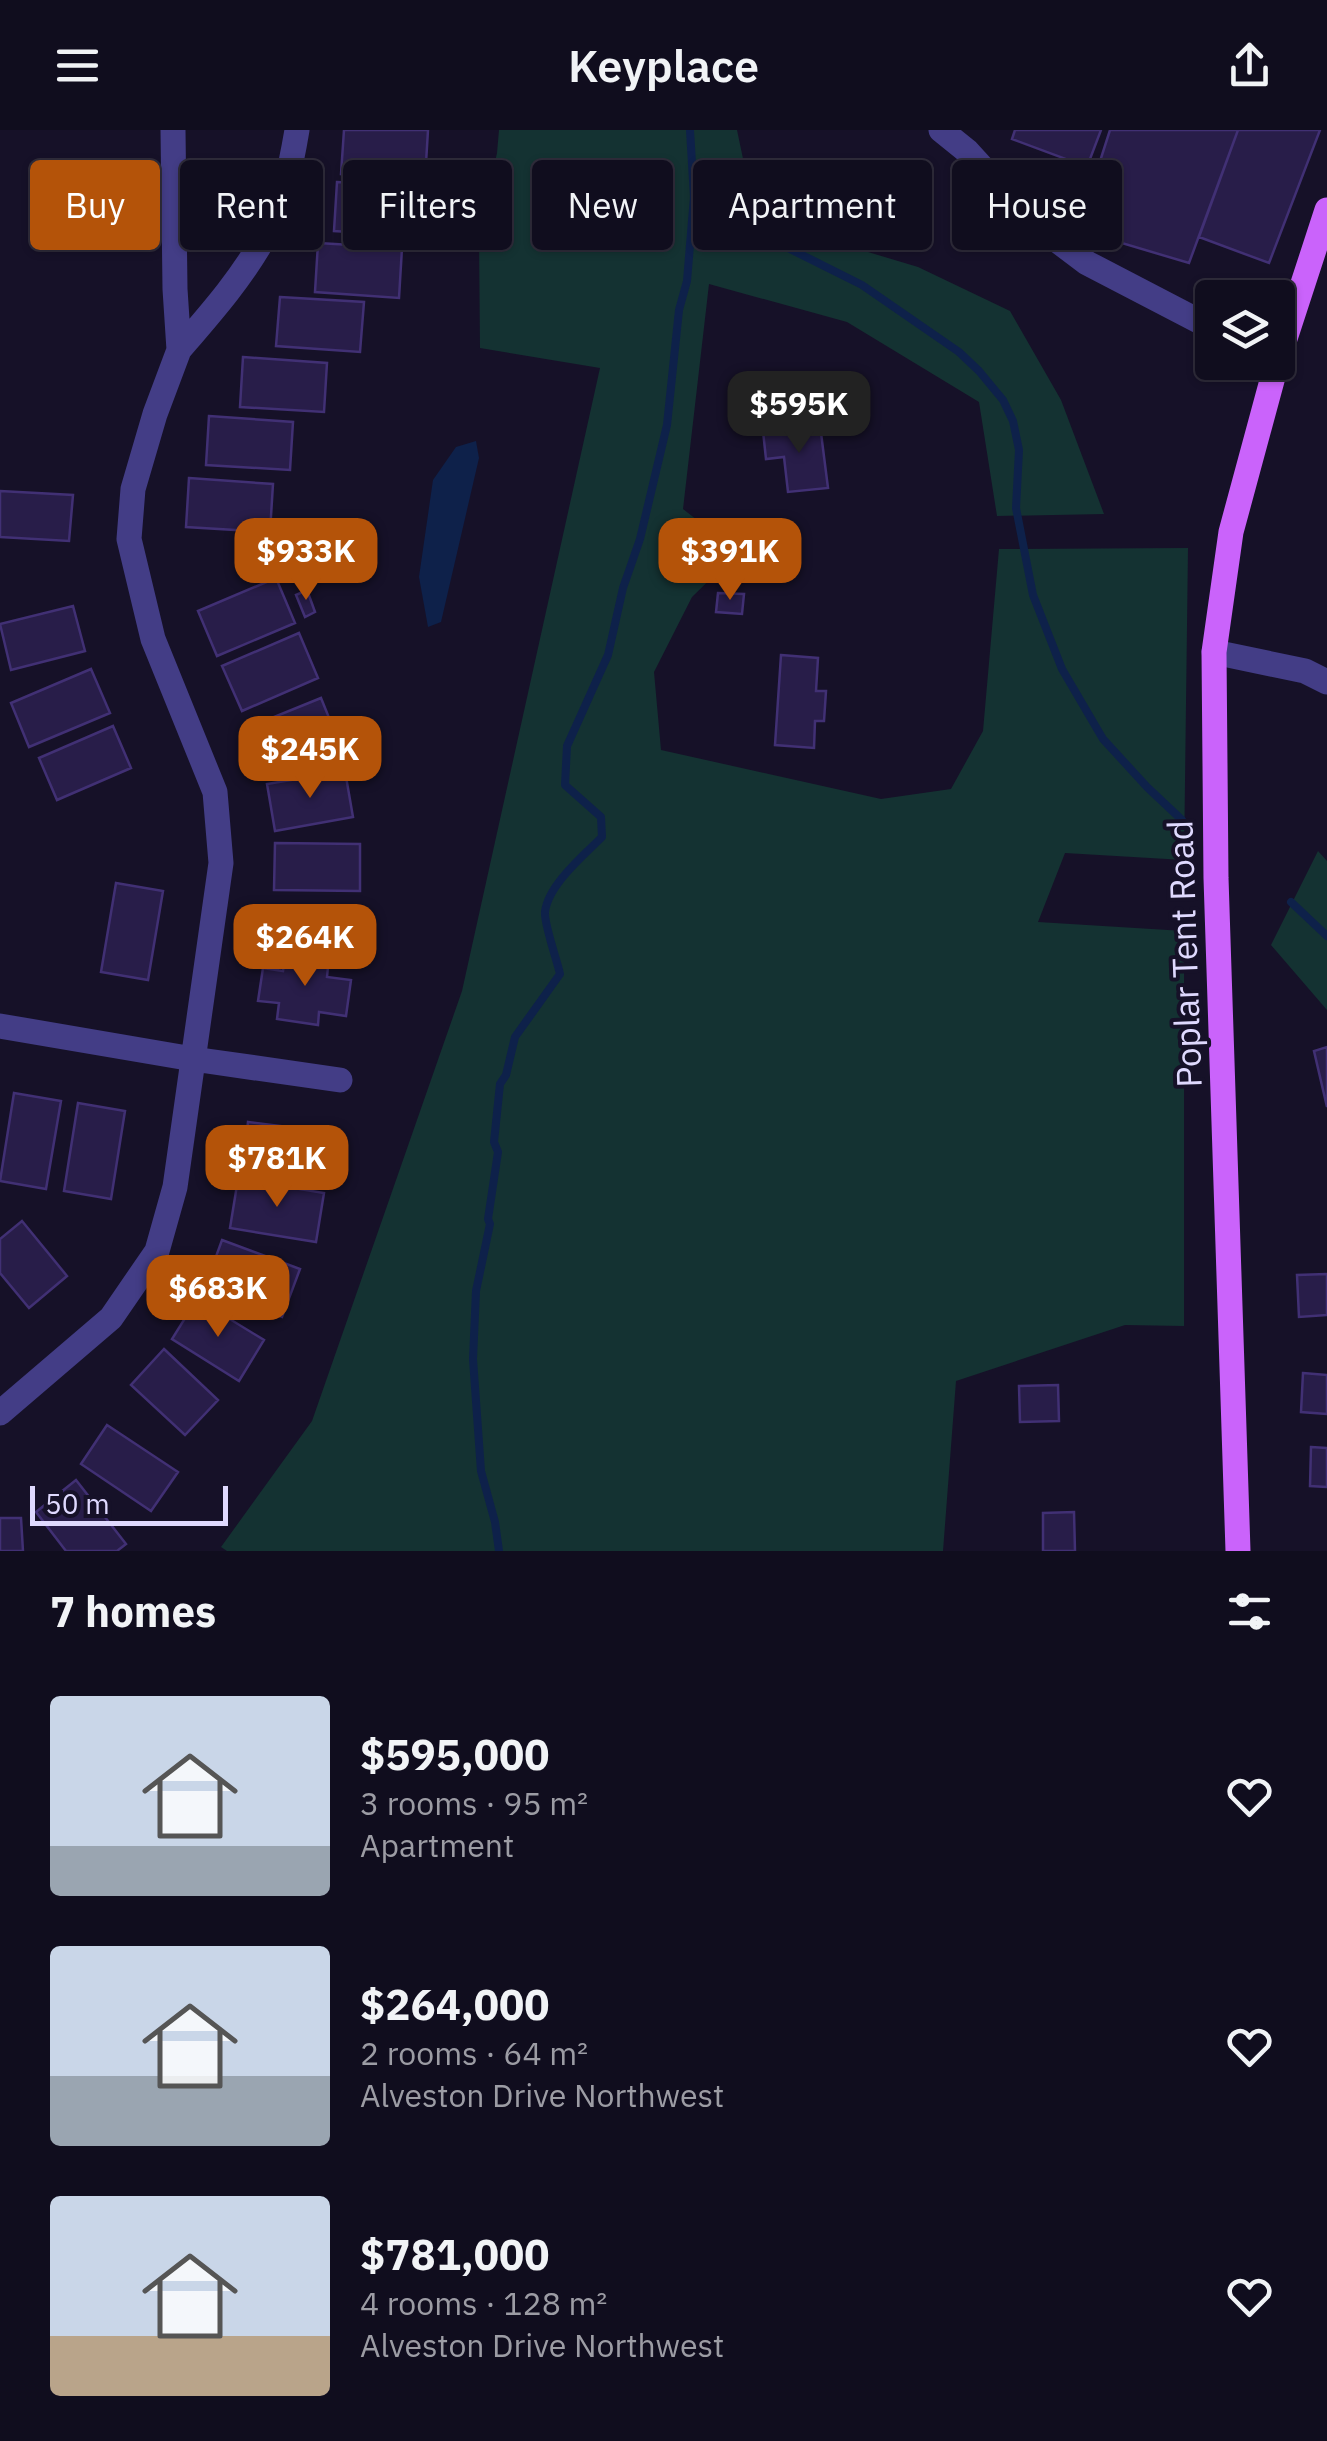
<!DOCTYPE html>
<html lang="en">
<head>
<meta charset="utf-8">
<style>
	body { margin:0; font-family:"IBM Plex Sans",sans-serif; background:#191627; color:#f1f3f6; height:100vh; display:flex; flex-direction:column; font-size:38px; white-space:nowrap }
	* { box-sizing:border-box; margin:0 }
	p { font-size:32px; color:#9c9ca4 }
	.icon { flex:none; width:55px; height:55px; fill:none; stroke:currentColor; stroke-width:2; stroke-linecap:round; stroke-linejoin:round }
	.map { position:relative; height:1421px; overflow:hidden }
	.drawer { display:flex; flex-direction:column; background:#100d1e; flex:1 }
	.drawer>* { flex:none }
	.guide { position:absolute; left:30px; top:30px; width:1268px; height:90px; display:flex; gap:20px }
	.fabs { position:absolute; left:1195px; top:150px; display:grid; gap:20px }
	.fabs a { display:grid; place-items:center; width:100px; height:100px; border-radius:10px; background:#100d1e; box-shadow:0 2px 8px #0004,0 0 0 2px #302d3c; font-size:50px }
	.scale { position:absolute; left:30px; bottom:25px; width:198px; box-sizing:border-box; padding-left:10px; border:5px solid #dfd9fe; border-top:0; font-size:28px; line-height:35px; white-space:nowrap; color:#dfd9fe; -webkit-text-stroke:8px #161128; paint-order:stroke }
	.price { position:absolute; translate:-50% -85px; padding:0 22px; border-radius:20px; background:#b45309; color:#fff; font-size:32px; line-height:65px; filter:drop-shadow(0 2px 5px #0008) }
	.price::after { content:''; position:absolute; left:50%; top:60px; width:30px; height:22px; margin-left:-15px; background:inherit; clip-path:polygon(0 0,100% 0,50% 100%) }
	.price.active { background:#222; color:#fff }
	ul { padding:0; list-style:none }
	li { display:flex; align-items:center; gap:30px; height:250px; padding:0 50px }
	li span { display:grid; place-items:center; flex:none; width:280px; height:200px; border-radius:10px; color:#555 }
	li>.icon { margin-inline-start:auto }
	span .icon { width:120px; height:120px; fill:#fffc; stroke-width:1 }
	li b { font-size:42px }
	h2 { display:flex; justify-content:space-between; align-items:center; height:120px; padding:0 50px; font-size:42px }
	.pill { padding:0 35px; border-radius:10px; background:#100d1e; box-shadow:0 2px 8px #0004,0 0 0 2px #302d3c; font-size:35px; line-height:90px }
	.pill.active { background:#b45309; color:#fff }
	header { display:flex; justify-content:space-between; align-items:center; height:130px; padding:0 50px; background:#100d1e; font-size:45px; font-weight:600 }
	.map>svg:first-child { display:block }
	.green { fill:#143232 }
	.water { fill:#0e214a }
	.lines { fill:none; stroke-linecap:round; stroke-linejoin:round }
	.stream { stroke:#0e214a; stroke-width:8 }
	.building { fill:#281d49; stroke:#413074; stroke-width:2.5 }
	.minor { stroke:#433d86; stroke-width:25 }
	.major { stroke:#ca63fb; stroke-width:25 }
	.labels { text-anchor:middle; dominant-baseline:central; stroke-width:8; stroke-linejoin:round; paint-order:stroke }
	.street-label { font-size:35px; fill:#dfd9fe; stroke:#161128 }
</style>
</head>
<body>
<header><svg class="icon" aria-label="menu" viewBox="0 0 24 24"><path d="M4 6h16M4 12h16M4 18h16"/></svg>Keyplace<svg class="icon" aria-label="share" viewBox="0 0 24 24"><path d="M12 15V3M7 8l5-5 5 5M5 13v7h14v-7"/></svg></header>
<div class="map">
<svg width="1327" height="1421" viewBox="0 0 1327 1421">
	<rect width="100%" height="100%" fill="#161128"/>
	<path class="green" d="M499,0h238l9,43 62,61 110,33 92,44 51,89 43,114 -107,2 -18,-114 -132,-80 -138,-38 -26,225 55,43 -46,45 -38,75 7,78 220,49 70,-10 32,-58 16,-182 189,-1 -4,312 -119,-7 -27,69 146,9v395l-59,-1 -169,56 -13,170h-716l-6,-4 91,-126 150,-430 138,-623 -120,-20 -1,-113 18,-82z
		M1318,721l9,10v149l-56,-65z"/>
	<path class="water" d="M476,311l3,17 -38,164 -13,5 -9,-50 14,-97 23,-33z"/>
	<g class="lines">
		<path class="stream" d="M694,67l66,41 28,10 74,37 97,67 20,19 24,29 10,21 6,29 -3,58 17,87 29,74 41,70 44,48 35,33
			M1291,772l36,34
			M499,1421l-4,-29 -14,-51 -8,-112 3,-68 14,-67 -2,-5 10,-67 -4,-10 6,-58 6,-9 9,-38 45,-63c-3,-14 -16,-50 -15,-62 3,-27 39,-57 57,-75l-1,-20 -36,-32 2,-39 41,-91 15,-67 17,-49 27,-114 12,-115 8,-29 7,-84 -4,-67"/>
	</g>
	<path class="building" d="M344,0h84l-3,50 -84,-6z
		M1015,0h86l-14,37 -75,-28z
		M1110,0h128l-49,133 -111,-33z
		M1238,0h82l-51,133 -70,-26z
		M337,52l85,5 -4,49 -84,-5z
		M318,113l84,5 -3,50 -84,-6z
		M280,167l84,5 -4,50 -84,-6z
		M243,227l84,6 -3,49 -84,-5z
		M806,254l5,30 -27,4 -5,-30z
		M209,286l84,6 -3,48 -84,-5z
		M820,295l8,63 -40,4 -4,-35 -18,2 -3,-28z
		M189,348l84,6 -3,48 -84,-5z
		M0,361l73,4 -4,46 -69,-4z
		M276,448l19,45 -78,33 -19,-45z
		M307,460l8,22 -10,5 -9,-22z
		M718,463l26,1 -2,20 -26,-2z
		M73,476l12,45 -74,19 -11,-46z
		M299,503l19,45 -76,33 -20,-45z
		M781,525l37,3 -2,33h10l-2,30h-9l-1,27 -39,-3z
		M91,539l19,44 -81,34 -18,-44z
		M321,568l17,42 -69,28 -17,-42z
		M113,596l18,42 -74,32 -18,-42z
		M345,641l8,46 -78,14 -8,-47z
		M275,713l85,1v47l-86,-1z
		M116,753l47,8 -15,89 -47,-8z
		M286,821l43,6 -2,20 24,3 -5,36 -27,-4 -1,13 -41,-6 2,-16 -21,-2 5,-33 20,3z
		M1327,917v60l-13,-56z
		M14,963l47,8 -15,88 -46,-8z
		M78,973l47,8 -14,88 -47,-8z
		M248,992l81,10 -6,44 -80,-10z
		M238,1049l86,14 -8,49 -86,-14z
		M22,1091l45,55 -38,32 -29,-35v-34z
		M222,1110l78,29 -18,48 -77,-30z
		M1327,1144v41l-28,2 -2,-42z
		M197,1169l67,41 -25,41 -67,-42z
		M164,1219l54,51 -33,35 -54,-50z
		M1303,1243l24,2v39l-26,-2z
		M1058,1255l1,36 -39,1 -1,-36z
		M107,1295l71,47 -27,39 -70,-47z
		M1311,1317l16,1v39l-17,-1z
		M76,1350l50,64 -9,7h-51l-30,-39z
		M1074,1382l1,39h-32v-38z
		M0,1388h21l2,33h-23z"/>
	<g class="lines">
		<path class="minor" d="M941,0l26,21 63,69 57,43 125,65
			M179,220c31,-36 63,-72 86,-114 18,-32 26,-70 32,-106
			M1214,522l91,19 22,11
			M0,896l193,33 147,21
			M0,1283l111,-95 46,-67 18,-64 46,-324 -6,-71 -62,-153 -24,-100 4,-50 22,-75 24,-64 -4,-61 -2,-159"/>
		<path class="major" d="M1278,230l49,-150
			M1238,1421l-22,-673 -2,-226 17,-120 46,-170"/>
	</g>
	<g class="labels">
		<g class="street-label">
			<text transform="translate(1184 824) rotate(-92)">Poplar Tent Road</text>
		</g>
	</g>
</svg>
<div class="fabs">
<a><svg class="icon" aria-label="layers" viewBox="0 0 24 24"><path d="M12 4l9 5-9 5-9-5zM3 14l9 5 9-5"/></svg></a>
</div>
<div class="scale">50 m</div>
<b class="price active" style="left:799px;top:326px">$595K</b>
<b class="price" style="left:306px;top:473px">$933K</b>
<b class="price" style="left:730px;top:473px">$391K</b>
<b class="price" style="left:310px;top:671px">$245K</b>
<b class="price" style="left:305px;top:859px">$264K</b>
<b class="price" style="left:277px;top:1080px">$781K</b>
<b class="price" style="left:218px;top:1210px">$683K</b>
<div class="guide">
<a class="pill active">Buy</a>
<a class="pill">Rent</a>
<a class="pill">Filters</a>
<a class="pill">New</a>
<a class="pill">Apartment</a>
<a class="pill">House</a>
</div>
</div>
<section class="drawer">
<h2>7 homes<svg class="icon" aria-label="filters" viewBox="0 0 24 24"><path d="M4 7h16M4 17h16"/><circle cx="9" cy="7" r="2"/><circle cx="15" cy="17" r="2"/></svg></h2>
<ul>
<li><span style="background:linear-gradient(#c9d6e8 75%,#9aa5b1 0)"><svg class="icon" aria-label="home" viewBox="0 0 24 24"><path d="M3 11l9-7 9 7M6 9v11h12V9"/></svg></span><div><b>$595,000</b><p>3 rooms · 95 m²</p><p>Apartment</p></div><svg class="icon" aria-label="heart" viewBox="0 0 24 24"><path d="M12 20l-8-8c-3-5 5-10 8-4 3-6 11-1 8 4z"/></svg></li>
<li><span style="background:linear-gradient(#c9d6e8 65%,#9aa5b1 0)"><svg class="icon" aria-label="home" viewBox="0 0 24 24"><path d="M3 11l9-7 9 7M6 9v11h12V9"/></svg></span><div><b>$264,000</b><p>2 rooms · 64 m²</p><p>Alveston Drive Northwest</p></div><svg class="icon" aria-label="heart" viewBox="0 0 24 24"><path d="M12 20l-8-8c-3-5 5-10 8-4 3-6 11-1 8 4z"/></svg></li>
<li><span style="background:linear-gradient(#c9d6e8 70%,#b9a48a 0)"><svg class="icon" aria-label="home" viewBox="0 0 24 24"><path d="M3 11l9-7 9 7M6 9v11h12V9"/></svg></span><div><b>$781,000</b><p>4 rooms · 128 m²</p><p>Alveston Drive Northwest</p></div><svg class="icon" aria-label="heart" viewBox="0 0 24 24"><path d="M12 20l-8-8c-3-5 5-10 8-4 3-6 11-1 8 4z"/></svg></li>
</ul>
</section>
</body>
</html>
